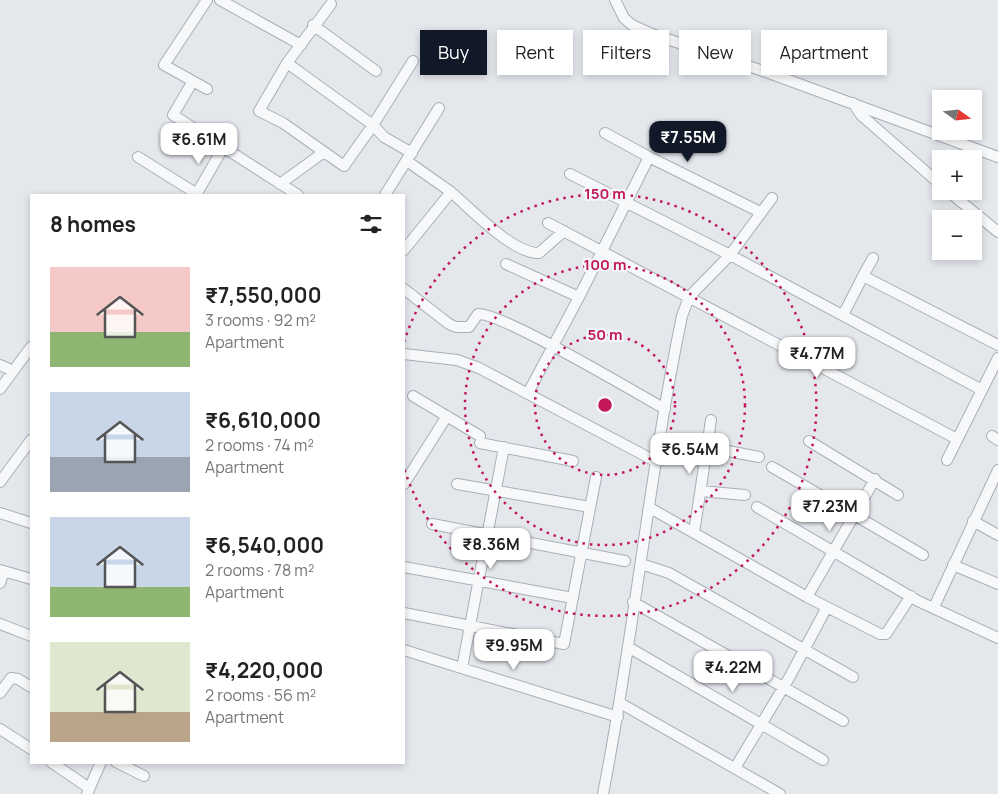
<!DOCTYPE html>
<html lang="en">
<head>
<meta charset="utf-8">
<style>
	body { margin:0; font-family:Manrope,sans-serif; background:#f2f2f2; color:#222; height:100vh; display:flex; flex-direction:column; font-size:19px; white-space:nowrap }
	* { box-sizing:border-box; margin:0 }
	p { font-size:16px; color:#767676 }
	.icon { flex:none; width:28px; height:28px; fill:none; stroke:currentColor; stroke-width:2; stroke-linecap:round; stroke-linejoin:round }
	.map { position:relative; flex:1; overflow:hidden }
	.details { position:absolute; left:30px; top:194px; width:375px; height:570px; display:flex; flex-direction:column; background:#fff; border-radius:0px; box-shadow:0 2px 8px #0003 }
	.details>* { flex:none }
	.hud { position:absolute; left:420px; top:30px; width:475px; height:45px; display:flex; gap:10px }
	.needle { width:32px; rotate:105deg }
	.buttons { position:absolute; left:932px; top:90px; display:grid; gap:10px }
	.buttons a { display:grid; place-items:center; width:50px; height:50px; border-radius:0px; background:#fff; box-shadow:0 2px 8px #0003; font-size:25px }
	.price { position:absolute; translate:-50% -42px; padding:0 11px; border-radius:10px; background:#fff; color:#222; font-size:16px; line-height:32px; filter:drop-shadow(0 1px 2px #0008) }
	.price::after { content:''; position:absolute; left:50%; top:30px; width:15px; height:11px; margin-left:-8px; background:inherit; clip-path:polygon(0 0,100% 0,50% 100%) }
	.price.active { background:#111827; color:#fff }
	ul { padding:0; list-style:none }
	li { display:flex; align-items:center; gap:15px; height:125px; padding:0 20px }
	li span { display:grid; place-items:center; flex:none; width:140px; height:100px; border-radius:0px; color:#555 }
	li>.icon { margin-inline-start:auto }
	span .icon { width:60px; height:60px; fill:#fffc; stroke-width:1 }
	li b { font-size:21px }
	h2 { display:flex; justify-content:space-between; align-items:center; height:60px; padding:0 20px; font-size:21px }
	.tag { padding:0 18px; border-radius:0px; background:#fff; box-shadow:0 2px 8px #0003; font-size:18px; line-height:45px }
	.tag.active { background:#111827; color:#fff }
	.map>svg:first-child { display:block }
	.lines { fill:none; stroke-linecap:round; stroke-linejoin:round }
	.minor-casing { stroke:#a9aeb7; stroke-width:12 }
	.minor { stroke:#f7f8fa; stroke-width:10 }
	.ring { fill:none; stroke:#c2185b; stroke-width:2.5; stroke-dasharray:2.5 5 }
	.centre { fill:#c2185b; stroke:#f4f6f9; stroke-width:2.5 }
	.ring-label { font-size:15px; text-anchor:middle; font-weight:bold; fill:#c2185b; stroke:#f4f6f9; stroke-width:4.5; stroke-linejoin:round; paint-order:stroke }
</style>
</head>
<body>
<div class="map">
<svg width="998" height="794" viewBox="0 0 998 794">
	<rect width="100%" height="100%" fill="#e4e7ec"/>
	<g class="lines">
		<g class="minor-casing">
			<path id="minor" d="M220,0l81,45
				M615,0l9,18 8,7 20,9 117,39 229,84
				M331,4l-44,59 -28,48 24,12 61,43 29,-41 40,-64
				M313,25l63,46
				M287,63l86,62 11,12 28,16
				M193,81l-20,34 125,80
				M207,89l-43,-24 43,-65
				M853,103l8,12 80,70
				M605,133l44,24 111,55
				M138,157l59,37
				M570,174l160,81 252,135
				M280,184l44,-32
				M948,191l50,41
				M451,192c20,17 62,62 88,61l25,-22
				M196,195l27,-47
				M385,195l54,-87
				M548,223l409,216
				M404,250l47,-58 -44,-31
				M873,258l-10,18 135,69
				M506,264l73,33
				M404,289l45,35 7,3h13l9,-13c23,-2 158,79 187,95
				M843,315l20,-39
				M404,354l53,6 22,8 178,94
				M0,365l13,6
				M0,389l31,-42
				M528,393l51,-96 70,-140
				M413,396l67,40
				M992,436l6,4
				M809,441l89,54
				M480,443l93,18
				M707,447l52,10
				M947,460l51,-102
				M772,467l151,88
				M0,482l31,-42
				M404,484l43,-68
				M457,484l133,23
				M701,491l44,4
				M757,507l161,94 80,37
				M650,508l157,89 73,37h6l25,-38
				M0,513l31,10
				M973,521l25,14
				M432,524l193,37
				M694,533l17,-113
				M641,564l28,9 184,104
				M953,565l45,19
				M404,567l169,31
				M0,570l31,9
				M0,583l4,-12
				M807,597l68,-118
				M633,602l210,119
				M934,607l64,-137
				M404,613l160,31 32,-167
				M0,624l31,12
				M628,647l195,113
				M404,650l214,67
				M462,668l42,-221
				M0,693l11,-15 7,1 13,8
				M620,703l160,91
				M0,729l31,20
				M51,762l38,26
				M116,762l28,14
				M735,768l54,-90 38,-71
				M87,794l14,-32
				M603,794c31,-158 46,-320 79,-478l7,-19 41,-42 42,-57"/>
		</g>
		<use href="#minor" class="minor"/>
	</g>
	<g class="ring">
		<circle cx="605" cy="405" r="70"/>
		<circle cx="605" cy="405" r="140"/>
		<path d="M404 342A211 211 0 1 1 404 468"/>
	</g>
	<circle cx="605" cy="405" r="8" class="centre"/>
	<g class="ring-label">
		<text x="605" y="199">150 m</text>
		<text x="605" y="270">100 m</text>
		<text x="605" y="340">50 m</text>
	</g>
</svg>
<div class="buttons">
<a><svg class="needle" viewBox="-14 -14 28 28"><path d="M0-13l5 13h-10z" fill="#e53935"/><path d="M0 13l5-13h-10z" fill="#767676"/></svg></a>
<a>+</a>
<a>−</a>
</div>
<b class="price active" style="left:688px;top:163px">₹7.55M</b>
<b class="price" style="left:199px;top:165px">₹6.61M</b>
<b class="price" style="left:817px;top:379px">₹4.77M</b>
<b class="price" style="left:690px;top:475px">₹6.54M</b>
<b class="price" style="left:830px;top:532px">₹7.23M</b>
<b class="price" style="left:491px;top:570px">₹8.36M</b>
<b class="price" style="left:514px;top:671px">₹9.95M</b>
<b class="price" style="left:733px;top:693px">₹4.22M</b>
<div class="hud">
<a class="tag active">Buy</a>
<a class="tag">Rent</a>
<a class="tag">Filters</a>
<a class="tag">New</a>
<a class="tag">Apartment</a>
</div>
<section class="details">
<h2>8 homes<svg class="icon" aria-label="filters" viewBox="0 0 24 24"><path d="M4 7h16M4 17h16"/><circle cx="9" cy="7" r="2"/><circle cx="15" cy="17" r="2"/></svg></h2>
<ul>
<li><span style="background:linear-gradient(#f6c9c9 65%,#8fb573 0)"><svg class="icon" aria-label="home" viewBox="0 0 24 24"><path d="M3 11l9-7 9 7M6 9v11h12V9"/></svg></span><div><b>₹7,550,000</b><p>3 rooms · 92 m²</p><p>Apartment</p></div></li>
<li><span style="background:linear-gradient(#c9d6e8 65%,#9aa5b1 0)"><svg class="icon" aria-label="home" viewBox="0 0 24 24"><path d="M3 11l9-7 9 7M6 9v11h12V9"/></svg></span><div><b>₹6,610,000</b><p>2 rooms · 74 m²</p><p>Apartment</p></div></li>
<li><span style="background:linear-gradient(#c9d6e8 70%,#8fb573 0)"><svg class="icon" aria-label="home" viewBox="0 0 24 24"><path d="M3 11l9-7 9 7M6 9v11h12V9"/></svg></span><div><b>₹6,540,000</b><p>2 rooms · 78 m²</p><p>Apartment</p></div></li>
<li><span style="background:linear-gradient(#dfe7d0 70%,#b9a48a 0)"><svg class="icon" aria-label="home" viewBox="0 0 24 24"><path d="M3 11l9-7 9 7M6 9v11h12V9"/></svg></span><div><b>₹4,220,000</b><p>2 rooms · 56 m²</p><p>Apartment</p></div></li>
</ul>
</section>
</div>
</body>
</html>
